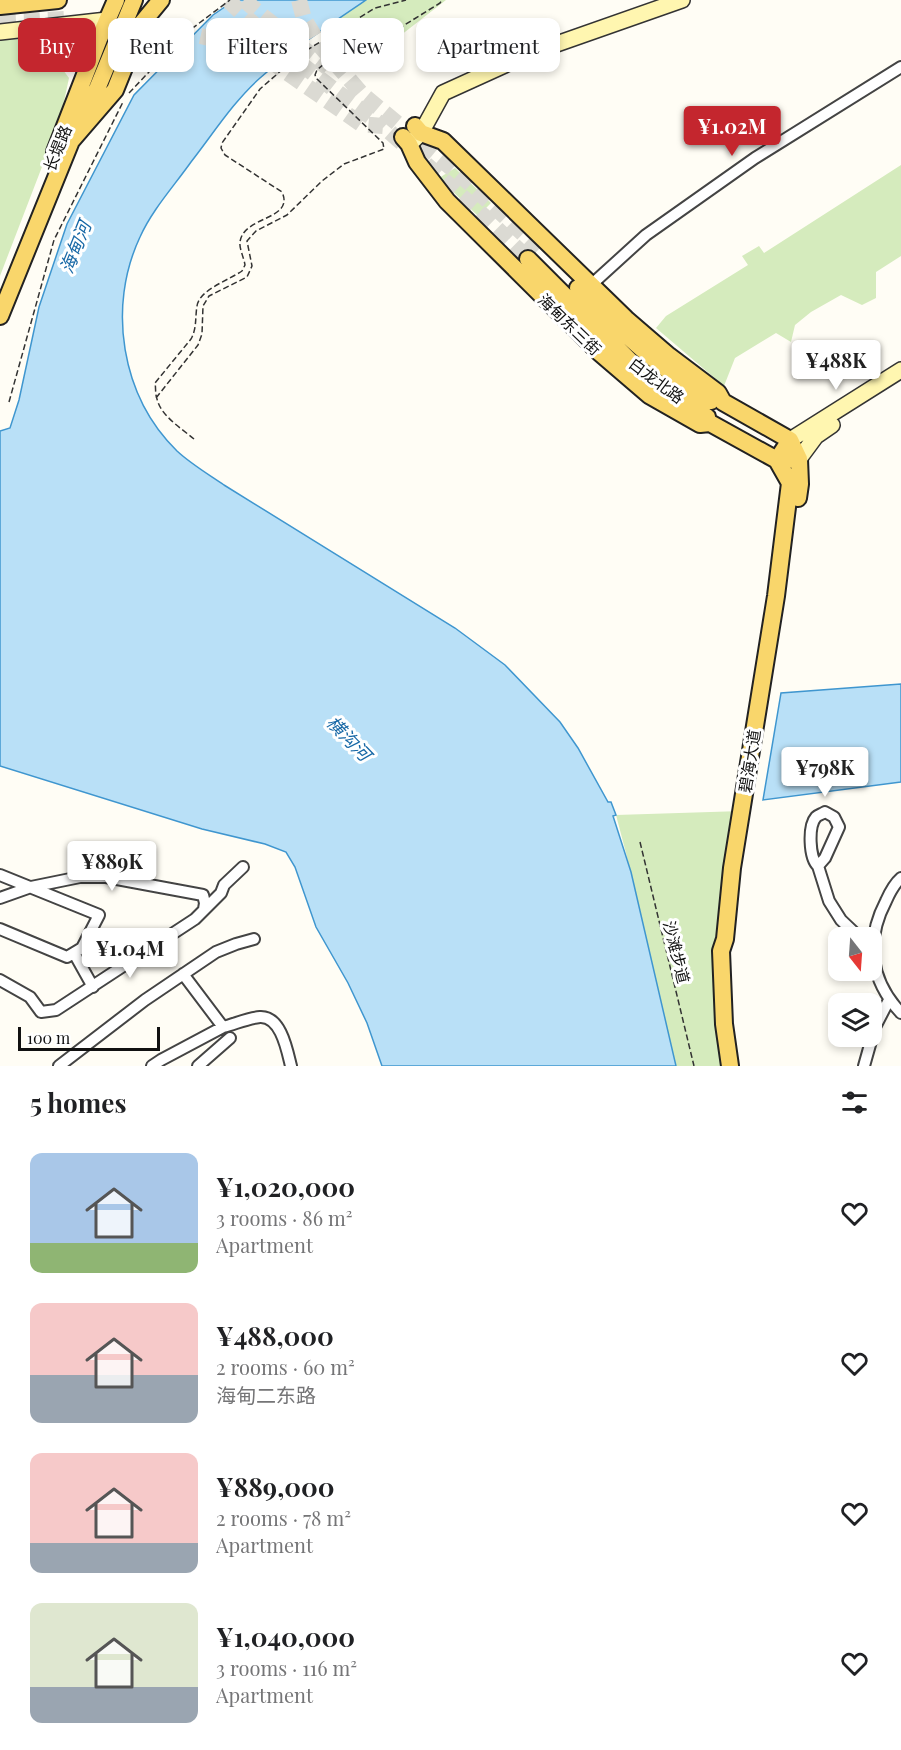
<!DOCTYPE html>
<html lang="en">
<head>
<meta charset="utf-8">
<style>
	body { margin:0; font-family:"Playfair Display","Noto Sans SC",serif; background:#f2f2f2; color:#202124; height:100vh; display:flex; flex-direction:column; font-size:22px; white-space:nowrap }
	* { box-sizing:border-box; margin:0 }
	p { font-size:20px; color:#757577 }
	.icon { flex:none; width:33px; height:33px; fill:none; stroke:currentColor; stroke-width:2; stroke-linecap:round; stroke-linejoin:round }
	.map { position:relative; height:1066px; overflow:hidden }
	.drawer { display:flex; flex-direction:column; background:#fff; flex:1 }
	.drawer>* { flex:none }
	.banner { position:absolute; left:18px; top:18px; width:600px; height:54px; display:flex; gap:12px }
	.needle { width:39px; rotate:163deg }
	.tools { position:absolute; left:828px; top:927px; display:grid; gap:12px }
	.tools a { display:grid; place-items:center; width:54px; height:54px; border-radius:12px; background:#fff; box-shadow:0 3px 9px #0003; font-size:30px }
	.scale { position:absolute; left:18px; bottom:15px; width:142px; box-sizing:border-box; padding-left:6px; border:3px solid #111; border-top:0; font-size:16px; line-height:21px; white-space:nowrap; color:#111; -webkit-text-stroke:4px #fff; paint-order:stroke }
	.price { position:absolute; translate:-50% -51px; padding:0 14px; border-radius:6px; background:#fff; color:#222; font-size:20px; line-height:39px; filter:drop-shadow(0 2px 3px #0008) }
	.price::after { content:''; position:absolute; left:50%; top:36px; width:18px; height:14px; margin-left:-9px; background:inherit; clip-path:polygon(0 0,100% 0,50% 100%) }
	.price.current { background:#c4262e; color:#fff }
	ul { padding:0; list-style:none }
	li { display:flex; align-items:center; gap:18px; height:150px; padding:0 30px }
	li span { display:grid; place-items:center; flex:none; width:168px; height:120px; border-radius:12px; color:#555 }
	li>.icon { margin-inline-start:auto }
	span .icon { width:72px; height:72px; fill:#fffc; stroke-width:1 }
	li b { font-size:26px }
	h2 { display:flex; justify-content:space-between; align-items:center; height:72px; padding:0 30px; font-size:26px }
	.tag { padding:0 21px; border-radius:12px; background:#fff; box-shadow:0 3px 9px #0003; font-size:21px; line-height:54px }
	.tag.current { background:#c4262e; color:#fff }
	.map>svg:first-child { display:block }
	.green { fill:#d5ebbd }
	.water { fill:#b9e0f7; stroke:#3f96cf; stroke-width:1.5 }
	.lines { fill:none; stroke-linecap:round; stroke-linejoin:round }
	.primary-tunnel { stroke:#dbdad3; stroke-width:16; stroke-dasharray:16 8; stroke-linecap:butt }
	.street-casing { stroke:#444; stroke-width:14 }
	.secondary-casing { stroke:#333; stroke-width:18 }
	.primary-casing { stroke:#222; stroke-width:20 }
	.path { stroke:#333; stroke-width:1.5; stroke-dasharray:6 3; stroke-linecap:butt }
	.street { stroke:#fff; stroke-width:10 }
	.secondary { stroke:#fff6b0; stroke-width:15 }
	.primary { stroke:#f9d66b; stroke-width:16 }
	.labels { text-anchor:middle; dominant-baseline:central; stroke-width:6; stroke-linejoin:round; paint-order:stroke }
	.street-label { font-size:16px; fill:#111; stroke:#fff }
	.water-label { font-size:18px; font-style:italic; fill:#1768a6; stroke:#fff }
</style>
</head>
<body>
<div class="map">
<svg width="901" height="1066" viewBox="0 0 901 1066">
	<rect width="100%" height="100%" fill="#fffdf5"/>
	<path class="green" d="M366,0h80l-86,67 -38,-37z
		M20,32l23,11 26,35 -9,42 -60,156v-242z
		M901,165v91l-25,16v26l-14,7 -21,-10 -30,17 -16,13 -4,17 -15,-9 -41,25 -11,28 -68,-58 10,-12 82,-51 -6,-9 17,-10 5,7z
		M455,168l36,35 -13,13 -39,-38z
		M742,811l-21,140 10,115h-55l-50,-213 -10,-38z"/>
	<path class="water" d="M235,0h131c-37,25 -73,49 -106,78 -27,24 -47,56 -69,84 -17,24 -39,48 -51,75 -33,70 -19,159 37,214 14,13 31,23 47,34l231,143 50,37 55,57 18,26 30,54h3l5,13 -3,1 18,56 45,194h-294l-15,-43 -19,-40 -32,-56 -21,-60 -9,-15 -21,-8 -63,-15 -202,-63v-335l10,-3 9,-28 20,-93 28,-83 67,-129 79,-80z
		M901,684v98l-138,18 18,-107z"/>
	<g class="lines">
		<path class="primary-tunnel" d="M228,0c48,47 101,86 155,126
			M244,0l20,17 64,51
			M299,0l5,19 17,28 41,47 105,87 72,68
			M0,22l65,-3
			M130,22l41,7 42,10 47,17 16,9 85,59 22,2 102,91 43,42"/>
		<g class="street-casing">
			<path id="street" d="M591,285l55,-50 109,-77 146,-91
				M818,866l7,-8 14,-31 -5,-10 -9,-5c-3,2 -7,3 -9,5 -8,9 -7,41 2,49l11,35 12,19 19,18
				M0,875l99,40 -17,33 -15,9 -67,-28
				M901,878c-7,6 -11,14 -15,23 -21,40 -16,79 15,112
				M0,898l31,-11 49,-10h26l97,18 2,8 -1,6
				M74,953l19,34
				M183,974l40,53c12,-3 25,-9 37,-10 21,-1 27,33 31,49
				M0,980l30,17 11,15 15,-2 139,-91 26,-26 3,-8 19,-18
				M59,1066l86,-66 71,-48 20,-8 18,-5
				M152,1066l9,-6 62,-33
				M198,1066l32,-28
				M864,1066l11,-39 14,-27"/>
		</g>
		<g class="secondary-casing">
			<path id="secondary" d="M0,32l107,-12
				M414,140l7,-7 22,-40 88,-40 151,-53
				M790,440l111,-70
				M799,459l17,-23 16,-11"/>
		</g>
		<g class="primary-casing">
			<path id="primary" d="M0,6l58,-6
				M77,120l20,-31 37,-89
				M415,126l6,7 22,8 183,178 43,37 49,37 5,9 67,38
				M403,137l6,7 8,18 30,39 153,152 49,42 51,29 10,-1 67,37 13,23 -14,113 -44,272 -7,71 -4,12 3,73 6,42
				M55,152l44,-113 17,-39
				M528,259l103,103 27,21 49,34
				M578,288c41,42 83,81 133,113
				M0,316l71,-175 44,-51 27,-67 19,-23
				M798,498l2,-14 -1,-25 -9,-19 -13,20 22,-1"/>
		</g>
		<path class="path" d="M129,93l57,-60 44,-33
			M156,398l42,-53 4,-11 1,-28 6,-10 38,-19 5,-11 -5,-25 9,-10 31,-16 35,-34 22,-17 40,-15 -1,-6 -66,-64 -2,-4 2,-5 15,-13 37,-10 71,-44 2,-3
			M9,402l45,-162 69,-138
			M194,439c-13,-11 -33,-23 -37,-40 -2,-5 -1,-11 -2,-16l36,-44c6,-11 4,-21 6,-33 2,-16 32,-26 45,-35l3,-6c-1,-7 -6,-17 -5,-23 3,-26 55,-22 42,-50l-57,-37 -4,-7 1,-5 38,-54 39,-34 76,-47 31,-8
			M640,842l54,224"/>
		<use href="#street" class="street"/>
		<use href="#secondary" class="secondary"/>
		<use href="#primary" class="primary"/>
	</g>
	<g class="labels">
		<g class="street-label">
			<text transform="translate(57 148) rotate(-68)">长堤路</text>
			<text transform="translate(570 324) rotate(44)">海甸东三街</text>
			<text transform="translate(657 380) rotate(37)">白龙北路</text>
			<text transform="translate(749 761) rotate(-81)">碧海大道</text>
			<text transform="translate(677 952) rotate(76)">沙滩步道</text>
		</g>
		<g class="water-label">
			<text transform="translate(75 247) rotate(-68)">海甸河</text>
			<text transform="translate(349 738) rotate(46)">横沟河</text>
		</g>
	</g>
</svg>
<div class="tools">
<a><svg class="needle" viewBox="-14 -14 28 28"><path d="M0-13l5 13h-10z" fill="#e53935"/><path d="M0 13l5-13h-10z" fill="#757577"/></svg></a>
<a><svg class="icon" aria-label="layers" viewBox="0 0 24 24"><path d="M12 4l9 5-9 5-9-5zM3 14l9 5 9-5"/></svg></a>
</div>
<div class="scale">100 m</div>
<b class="price current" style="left:732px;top:157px">¥1.02M</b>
<b class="price" style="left:836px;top:391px">¥488K</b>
<b class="price" style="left:825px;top:798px">¥798K</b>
<b class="price" style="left:112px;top:892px">¥889K</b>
<b class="price" style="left:130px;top:979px">¥1.04M</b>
<div class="banner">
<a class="tag current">Buy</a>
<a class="tag">Rent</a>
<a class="tag">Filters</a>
<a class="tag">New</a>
<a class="tag">Apartment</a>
</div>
</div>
<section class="drawer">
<h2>5 homes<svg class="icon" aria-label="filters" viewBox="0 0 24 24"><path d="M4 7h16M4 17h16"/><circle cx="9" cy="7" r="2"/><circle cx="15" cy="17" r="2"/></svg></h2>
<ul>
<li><span style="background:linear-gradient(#a9c7e8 75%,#8fb573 0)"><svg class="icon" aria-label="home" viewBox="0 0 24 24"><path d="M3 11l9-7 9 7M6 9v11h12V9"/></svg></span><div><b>¥1,020,000</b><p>3 rooms · 86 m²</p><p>Apartment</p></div><svg class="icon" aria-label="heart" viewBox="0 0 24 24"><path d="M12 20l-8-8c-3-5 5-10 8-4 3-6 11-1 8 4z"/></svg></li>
<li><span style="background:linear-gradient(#f6c9c9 60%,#9aa5b1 0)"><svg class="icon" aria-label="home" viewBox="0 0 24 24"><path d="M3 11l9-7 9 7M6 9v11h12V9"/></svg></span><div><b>¥488,000</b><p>2 rooms · 60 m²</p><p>海甸二东路</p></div><svg class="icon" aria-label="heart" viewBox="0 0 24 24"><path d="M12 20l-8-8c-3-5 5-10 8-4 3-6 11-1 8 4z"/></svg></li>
<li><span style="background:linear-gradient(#f6c9c9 75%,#9aa5b1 0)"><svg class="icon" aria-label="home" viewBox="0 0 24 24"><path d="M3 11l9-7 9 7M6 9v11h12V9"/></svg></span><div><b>¥889,000</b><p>2 rooms · 78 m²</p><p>Apartment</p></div><svg class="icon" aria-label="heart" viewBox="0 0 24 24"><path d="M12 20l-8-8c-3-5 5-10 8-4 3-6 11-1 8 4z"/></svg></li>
<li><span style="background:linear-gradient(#dfe7d0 70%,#9aa5b1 0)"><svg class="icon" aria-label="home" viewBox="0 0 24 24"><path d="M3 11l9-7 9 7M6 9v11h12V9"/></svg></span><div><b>¥1,040,000</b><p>3 rooms · 116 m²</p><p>Apartment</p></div><svg class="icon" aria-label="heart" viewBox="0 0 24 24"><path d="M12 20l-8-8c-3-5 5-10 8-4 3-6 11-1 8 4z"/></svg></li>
</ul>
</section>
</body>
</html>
